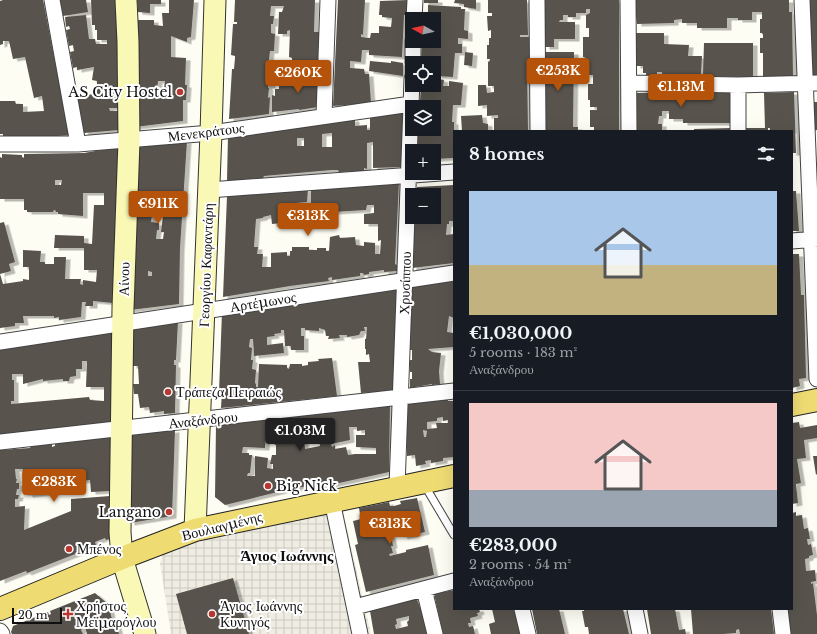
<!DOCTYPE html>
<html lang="en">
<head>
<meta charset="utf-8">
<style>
	body { margin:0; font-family:"Libre Baskerville",serif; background:#20242c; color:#f1f3f6; height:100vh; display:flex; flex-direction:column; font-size:15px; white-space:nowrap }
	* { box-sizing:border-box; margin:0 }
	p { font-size:13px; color:#9ea1a6 }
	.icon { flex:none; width:22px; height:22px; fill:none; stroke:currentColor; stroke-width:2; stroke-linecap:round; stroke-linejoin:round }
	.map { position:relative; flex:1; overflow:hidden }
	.side { position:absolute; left:453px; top:130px; width:340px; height:480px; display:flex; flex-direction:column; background:#171b24; border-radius:0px; box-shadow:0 4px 16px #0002 }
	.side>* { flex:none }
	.needle { width:26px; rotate:278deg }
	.fabs { position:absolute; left:405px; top:12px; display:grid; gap:8px }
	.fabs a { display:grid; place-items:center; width:36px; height:36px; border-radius:0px; background:#171b24; box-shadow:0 4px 16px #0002; font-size:20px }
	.scale { position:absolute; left:12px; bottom:10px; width:50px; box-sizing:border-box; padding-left:4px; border:2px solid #101010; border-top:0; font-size:11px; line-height:14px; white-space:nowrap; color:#101010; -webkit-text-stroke:3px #fff; paint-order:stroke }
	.price { position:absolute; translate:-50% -34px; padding:0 9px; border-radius:4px; background:#b45309; color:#fff; font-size:13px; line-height:26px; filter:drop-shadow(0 1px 2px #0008) }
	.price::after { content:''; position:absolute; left:50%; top:24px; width:12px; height:9px; margin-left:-6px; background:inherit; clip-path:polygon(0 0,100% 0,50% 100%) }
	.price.current { background:#222; color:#fff }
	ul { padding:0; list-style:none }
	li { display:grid; align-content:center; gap:8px; height:212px; padding:0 16px }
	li+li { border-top:1px solid #363941 }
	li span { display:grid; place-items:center; height:124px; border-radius:0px; color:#555 }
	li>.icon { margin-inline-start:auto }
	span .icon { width:72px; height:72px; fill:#fffc; stroke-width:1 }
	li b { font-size:17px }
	h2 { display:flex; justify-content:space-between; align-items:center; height:48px; padding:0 16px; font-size:17px }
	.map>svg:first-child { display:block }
	.plaza { fill:url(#plaza-grid) }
	.building { fill:#58524d; fill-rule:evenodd; filter:url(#shadow) }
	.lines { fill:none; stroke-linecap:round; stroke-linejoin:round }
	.lane-casing { stroke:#434343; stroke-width:9 }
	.street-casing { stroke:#434343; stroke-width:17 }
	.secondary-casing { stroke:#323232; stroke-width:23 }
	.primary-casing { stroke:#212121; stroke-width:24 }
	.lane { stroke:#fff; stroke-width:7 }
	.street { stroke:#fff; stroke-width:15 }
	.secondary { stroke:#f9f8b4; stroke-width:21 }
	.primary { stroke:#eedc73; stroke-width:22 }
	.poi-dot { fill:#b63831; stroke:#fff; stroke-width:1.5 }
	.labels { text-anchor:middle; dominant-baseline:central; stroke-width:4; stroke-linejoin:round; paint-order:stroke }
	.poi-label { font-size:14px; fill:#101010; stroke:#fff; text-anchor:start }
	.street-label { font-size:14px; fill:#101010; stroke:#fff }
	.neighbourhood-label { font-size:15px; font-weight:bold; fill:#101010; stroke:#fff }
</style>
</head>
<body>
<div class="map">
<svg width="817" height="634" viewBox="0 0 817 634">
	<defs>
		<pattern id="plaza-grid" width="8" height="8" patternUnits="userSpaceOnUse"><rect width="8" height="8" fill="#efede2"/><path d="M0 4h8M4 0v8" fill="none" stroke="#cccac1"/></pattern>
		<filter id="shadow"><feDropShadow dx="4.5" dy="2.5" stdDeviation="0" flood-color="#0004"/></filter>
	</defs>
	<rect width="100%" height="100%" fill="#fefdf3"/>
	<path class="plaza" d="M342,507l29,127h-200l-11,-71 2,-7 5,-6 8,-4z"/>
	<path class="building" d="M3,0h40l26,135 -24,2h-22l-20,-1v-2h-3v-33h15l1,3h7v8l21,-1 -2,-15 -8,2 -9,-41 -12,2 -4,-18h-6v3l-3,1v-44z
		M60,0h26l2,12 -25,4z
		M91,0h29l-1,108h-10l1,3h9v19l-35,3 -7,-36 16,-3v-5h4v-8l-5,-1 2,-13 -17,3v-3l-4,1 -3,-16 4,-1 -1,-6 -4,1 -3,-16 4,-1 -1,-3 -3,1 -1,-10 21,-2 3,24h6l1,5h11v-4h-10v-10h-2v-5h-3z
		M137,0h24v4h-11v9l-12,-1z
		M169,0h25l-3,37 -4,1v4l-16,-6v21l15,1 -1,27h2l-1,15h-3v21l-48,6 3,-107h16v5l9,1 -1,-13h7zM158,81h7l-1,7h3l-1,8h-11l1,-6h1z
		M235,0h80l-1,32h6l-2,31 -26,-1v-4l-3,-1 1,-27 -3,1v3h-9l1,-22h3l2,-6h-13l-1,10h4l-1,8h-2v9l4,1 -1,17h-4l-1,9 20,1v6l4,1 -1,8h-8v-4l-13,-1v15h-3v2h1l-1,10 2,-1 -1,17 -40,5 3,-50h2l1,-11v-2l-4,-1 2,-31h4v-2h-3z
		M338,0h27l-2,35 -2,-1v3l9,1 1,-5h8v-7l12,1 1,-9 -10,-1v-2h-3l1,-14 28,-1 -1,15h-3l-2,42 -33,-2v-5h-7l-1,12 -11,-1v7l14,1 1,5h4l2,29 -38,3z
		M424,0h14v3h-14z
		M455,0h21v9l-12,-2v-3l-10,-1z
		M488,0h39l1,35h-8v2h9l1,24h-3l1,70h-34v-13h4v-3l-11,1v-11l-9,1v-21h8l1,8 7,-1v-6h-6v-25l1,1 1,-3h-3v-14h2v-7h2v-8l-3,1 -1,-15h5v-3h-4z
		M544,0h75v131h-25v-4h-4v-17h7v-3h-7v-7h-2v-16h5v-9h-7v-8h-3v-6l3,-1v-2l-3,-1v-20h6v-9h-3v-13l4,-2v-4h-4v4h-10v4h-8v-2h-5v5h-3l-1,2h16v17h-21v8h-9v-28h-1z
		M636,0h153v12h3l1,66h-30v-25h-3v-15h3v-3l-1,-2h-2v-14h2v-7h-10v8h-14v-2h-11v10h-30v-5h-15v-4l-8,1v3l-37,1 -1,-8h-2v-10h2z
		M809,0h8v76h-5z
		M428,5l33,2v2h4l-1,21 4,1v8l-10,-1v6h4v9h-7l-2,24 -16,-1v-2h-3v-11h-13l1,-22h12v-22h-6z
		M636,33h28v11l25,1 -1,11h14l-1,18h2l1,-31h49v34l-91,-1v-4h-5v4h-11v-3h-3v-7h-7z
		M465,52l8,1 -1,13 -8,-1z
		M543,52h31l-1,75h5v4h-35z
		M370,61l21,2v-2l12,2v13l-34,-5z
		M297,72l23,2 -2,33 -19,3v-1l-27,3v-17l3,1v-7h4v-6h15z
		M434,78l10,2 -1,6h6v-5l14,2 -2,22h-8l-1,17h2v36l-20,1v-8h-16v-22h16v-22h-15v-4h4v-2h-3l1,-16h13z
		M669,92h61v31h-47v-4h-14v-8h-7v5h-3l-1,8h4v7h-27v-38z
		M794,92l2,61h-4v-22h-22v-3h-2v3h-25v-3h22l-1,-35z
		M813,102h4v28l-3,1z
		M402,113l3,1 -4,53 -28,1v-26l-6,1v26l-3,-1v3l-25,1 -1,-2h-6l-35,3 -33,3 -1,2 -36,3 1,-47 126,-15 1,1v6l12,-1v5h3v-14zM332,133v14h-10v-13zM297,138h7v8h-7z
		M482,115l1,8 5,1v7h-26l-1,-15z
		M731,128v3h-37v-2z
		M187,141l-7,107 -1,56 -49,6 6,-164zM153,199h9l-1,8h-8zM152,215l11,1 -2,16h3l-1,7h-7l1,-9h2v-7l-8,-1zM148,271l4,1v4h-4z
		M118,147v58l-5,98 -20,-2v5h-8l1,-4h-4l-1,15 -22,3v-3l-5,1v-2h-31l1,7h-9v3l-15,2v-105l4,-1 11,40 -6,2 2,7 -11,3 3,10 20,-3v-2l6,1v-13h-6v-17l18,1 -1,11h5v2h9v-7h12l-1,22h16l-1,5 3,1v-5l13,2 1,-12h-13v-22h-30l1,-13 29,1v7l8,1 2,-39h10v-12h-21v23l-25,-2v-2h-2l-1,-2h-1l-1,2h-26v-2h-3v-11h-24v-42l2,1v-4l20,1v2l2,1v-4l60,-1zM55,180h7l-1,5h-6z
		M399,182l-4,82 2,1v6l-13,1v-2l-15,2v2l-5,1 -1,-2h-3v3l-28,4v-3l-4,1 1,3 -39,5 -67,11 4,-101 81,-7 -1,13 -11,1v11l-6,2 1,6 -19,2 -1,-9 -8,2v1l-7,1 -2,28h4l-1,7h6l-1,13h9v-14l16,-1v4h3v-5h2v-4h17v3h8v-2h9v3h3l1,-14 9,-2 1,3 15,-1 1,8 8,1v-4l11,1v11h5l1,-14 -3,1v-17h-14v-10l10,-1v-8h-7l-1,5 -34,2v13h-18v-14h-3v-25z
		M454,185v27h-1v9h-4v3h-2l-1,11 8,-1v29l-42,5 3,-51h19v-22h-17v-8z
		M792,191h4l3,40h-7z
		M792,254h7l2,41h3l2,83 -7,1 1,7 -8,2z
		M454,280v38l-5,-2 -2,16 7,1v14l-26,2 4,3 9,1 -2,18 1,13 -8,1v-1l-22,4v-9h2v-7h-2v-12h2v-10h-2l1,-64z
		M397,288l-4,103 -32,2 -3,-31h12l-1,-8 -3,1v-6h-1v-10h1l1,-12h-3l1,4h-4l-2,4 -12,2v-2h-8l1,3 -12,1 1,-3h-3l-1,-6 -6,-2v3l-14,-1v-2h-4v8h3v14h-13v-4h-6l-1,-16h-3v3l-7,1 1,2 -8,1v8l16,-2 1,10 -30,3 -1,-17h-3l-1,8 3,1 -1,12h2l-1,9 4,1 -1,13 1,1v3h2l1,-23 28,1v3l2,1 1,-5h12v2l6,-1v-3l11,-1 -1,-2 14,-1 5,38 -116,12 1,-16h-3l3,-80z
		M178,321l-2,39h-2v5h2l-1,48 -11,1v-3l-14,2 -1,-6 -9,1 -2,-14h-4l-1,-10h6l-1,-18h-6l-2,-39z
		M113,330l1,92 -114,13v-89zM82,361h5l-1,26h18v14l-14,-1 -1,-3 -78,7v-3h3v-21h-2v-6h11v10l20,-5v2l20,-2v2h6l1,-4 6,-1v-7h6z
		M448,398v3h6v56l-11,1v3l-12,2v-3l-6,1 1,3 -10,2 -1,-11 -8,1v-55zM443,417v4l5,-1v3h-12l1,5 -10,1v-7l10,-1v-3zM423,430l4,1 -1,6h-2z
		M390,404l-1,68 -68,15 -1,-4 -2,1v2l-9,2 -1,-2 -12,2 1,2 -10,2 -1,-2 -61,15 -10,-8 1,-72 68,-8v3h2l1,-4 26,-3v2h3v-2zM349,427h8v4l8,-1v5h-9v12l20,1v6h-21l-7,1 -2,-8 -11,2v-4l-3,2 -1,-3 19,-4zM266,433l9,1 -1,10 2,1v10h-4l-2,9h3v5l-6,-1 1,-10 -13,-2v20h-8l1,-3h2l2,-18h-3v-2h-7l1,-6 22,1zM302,433l1,3 15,-2 2,12 -15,3 -1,-11h-18v-3z
		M799,422l1,6 17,-3v13l-13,2 2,18 -9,1 4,24 -5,1 2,19 -6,1v-81z
		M175,430l-3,86 -42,7 -2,-88z
		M115,437l-5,54 -19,1 -1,-12 -9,1v-1l-25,3v9l-28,3v-2h-4v-13l24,-2 -1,-8 -24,4v-5h-8l1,10h1l-1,4h3v6h-2l-1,6h3l-1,4h-3v8l10,-1 -1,24 47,-19v-12l39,-3v33l3,9 -7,2 -1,-2 -10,4 1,3 -10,3 -1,-4 -2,2v5l-56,22 -1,-2 -26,10v-131l30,-2 1,-3 21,-1v3l3,-1v-3z
		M813,456h4v18l-1,1z
		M417,498l8,34 -22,5 -1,-3 -2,1 -2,-7 -11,2 1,3 -9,2 1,2 11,-2 2,11h-2l2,7 -4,1 1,2 16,-4v-2l22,-5 6,30 -68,17 -11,-47 3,-1 -5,-23 8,-2 -2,-11 30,-6 1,4h4l7,-2 -1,-3z
		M796,512v4l6,-1 2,14 4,-1 2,11h-3l1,6 3,-1 2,11 -4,1v2l-4,1 1,12 9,-1 1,11 -5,1v2l2,-1 4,32v19h-27l-3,-25h5v-96z
		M233,578l16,56h-62l-11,-40z
		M454,590v19h25l1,3 -3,1 1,3 -8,2 1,5h-3l1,4 4,-1 2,8h-32l-9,-40z
		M95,593l14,12 2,11 1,2h3l4,16h-32l-2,-7 -4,3 2,4h-71l-1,-2 2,-6 35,-14 1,3 2,-1 -1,-3zM93,619l1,3 -5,3 -1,-3z
		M412,599v1l5,-1 8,23 3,12h-54l-4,-23 3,-1v-1l16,-4v1zM409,616v4l-2,2 1,4 -12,3 -1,-4 2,-1 -1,-5z
		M492,609h23l6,25h-30l-2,-10 6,-2z
		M532,609h27l6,25h-28z
		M584,609h39l6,25h-40l-1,-7h-3l-3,-16h2z
		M647,609h28l4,21 6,-1 1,5h-35z
		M691,609h80l3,25h-34l-1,-5 -3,1v3l-13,1h-30z"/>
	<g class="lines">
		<g class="lane-casing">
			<path id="lane" d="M425,486l29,49"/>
		</g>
		<g class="street-casing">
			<path id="street" d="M52,0l26,144
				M537,0l1,131
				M628,0l1,131
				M802,0l15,379
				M414,19l1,-19
				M413,63v-22
				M629,83l109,2 79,-2
				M324,116l4,-116
				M738,131v-46
				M0,144h78l133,-11 200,-29
				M209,190l245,-18
				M792,241l25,-2
				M0,342l454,-69
				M0,442l454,-51
				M397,487l15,-408
				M332,501l28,133
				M424,589l11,45
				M355,607l99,-26
				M522,609l6,25
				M635,609l5,25
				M780,609l3,25
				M0,631l2,3"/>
		</g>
		<g class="secondary-casing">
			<path id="secondary" d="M126,0l2,42 1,99 -6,167 -3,224 2,26 23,76
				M195,530l16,-397 4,-133"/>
		</g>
		<g class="primary-casing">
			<path id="primary" d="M792,405l25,-5
				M0,609l122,-51 73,-28 259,-54"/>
		</g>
		<use href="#lane" class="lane"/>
		<use href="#street" class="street"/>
		<use href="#secondary" class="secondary"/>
		<use href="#primary" class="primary"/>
	</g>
	<g class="poi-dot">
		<circle cx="180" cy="92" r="4"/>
		<circle cx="168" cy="392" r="4"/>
		<circle cx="268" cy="486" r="4"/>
		<circle cx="169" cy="512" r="4"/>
		<circle cx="69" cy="549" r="4"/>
		<path d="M66 608h4v4h4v4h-4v4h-4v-4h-4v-4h4z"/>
		<circle cx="212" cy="614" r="4"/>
	</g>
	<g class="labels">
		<g class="poi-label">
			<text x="172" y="92" text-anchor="end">AS City Hostel</text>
			<text x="176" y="392">Τράπεζα Πειραιώς</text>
			<text x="276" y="486">Big Nick</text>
			<text x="161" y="512" text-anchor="end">Langano</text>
			<text x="77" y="549">Μπένος</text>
			<text x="76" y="606">Χρήστος<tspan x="76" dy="16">Μεϊμαρόγλου</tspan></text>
			<text x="220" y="606">Άγιος Ιωάννης<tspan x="220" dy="16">Κυνηγός</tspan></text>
		</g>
		<g class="street-label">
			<text transform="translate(206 132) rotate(-7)">Μενεκράτους</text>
			<text transform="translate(206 265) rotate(-88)">Γεωργίου Καφαντάρη</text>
			<text transform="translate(124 279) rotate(-88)">Αίνου</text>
			<text transform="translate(405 283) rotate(-88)">Χρυσίππου</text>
			<text transform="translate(263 302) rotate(-9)">Αρτέμωνος</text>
			<text transform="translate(203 420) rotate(-6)">Αναξάνδρου</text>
			<text transform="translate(222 526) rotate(-14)">Βουλιαγμένης</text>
		</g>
		<g class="neighbourhood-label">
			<text x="287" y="555">Άγιος Ιωάννης</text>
		</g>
	</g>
</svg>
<div class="fabs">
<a><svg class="needle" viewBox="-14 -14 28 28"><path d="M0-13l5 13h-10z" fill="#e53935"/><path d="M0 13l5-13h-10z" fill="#9ea1a6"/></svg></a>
<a><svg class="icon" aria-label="locate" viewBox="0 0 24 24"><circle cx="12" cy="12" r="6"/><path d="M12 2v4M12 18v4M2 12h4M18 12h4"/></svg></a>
<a><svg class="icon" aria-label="layers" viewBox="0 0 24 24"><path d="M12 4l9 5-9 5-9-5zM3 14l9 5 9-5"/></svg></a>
<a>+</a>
<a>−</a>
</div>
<div class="scale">20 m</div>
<b class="price" style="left:558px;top:92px">€253K</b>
<b class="price" style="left:298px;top:94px">€260K</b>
<b class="price" style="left:681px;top:108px">€1.13M</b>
<b class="price" style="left:158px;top:225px">€911K</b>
<b class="price" style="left:308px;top:237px">€313K</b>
<b class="price current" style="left:300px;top:452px">€1.03M</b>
<b class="price" style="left:54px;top:503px">€283K</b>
<b class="price" style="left:390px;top:545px">€313K</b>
<section class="side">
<h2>8 homes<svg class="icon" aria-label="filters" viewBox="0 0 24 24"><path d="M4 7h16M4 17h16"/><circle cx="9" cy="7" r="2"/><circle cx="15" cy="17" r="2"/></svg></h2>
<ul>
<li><span style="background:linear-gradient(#a9c7e8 60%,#c2b280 0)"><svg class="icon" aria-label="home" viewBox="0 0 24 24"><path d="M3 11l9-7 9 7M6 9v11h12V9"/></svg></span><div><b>€1,030,000</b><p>5 rooms · 183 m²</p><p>Αναξάνδρου</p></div></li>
<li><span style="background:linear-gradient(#f6c9c9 70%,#9aa5b1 0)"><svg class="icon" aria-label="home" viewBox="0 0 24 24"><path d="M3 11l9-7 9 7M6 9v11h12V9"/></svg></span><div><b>€283,000</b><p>2 rooms · 54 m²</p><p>Αναξάνδρου</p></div></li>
</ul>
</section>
</div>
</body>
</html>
